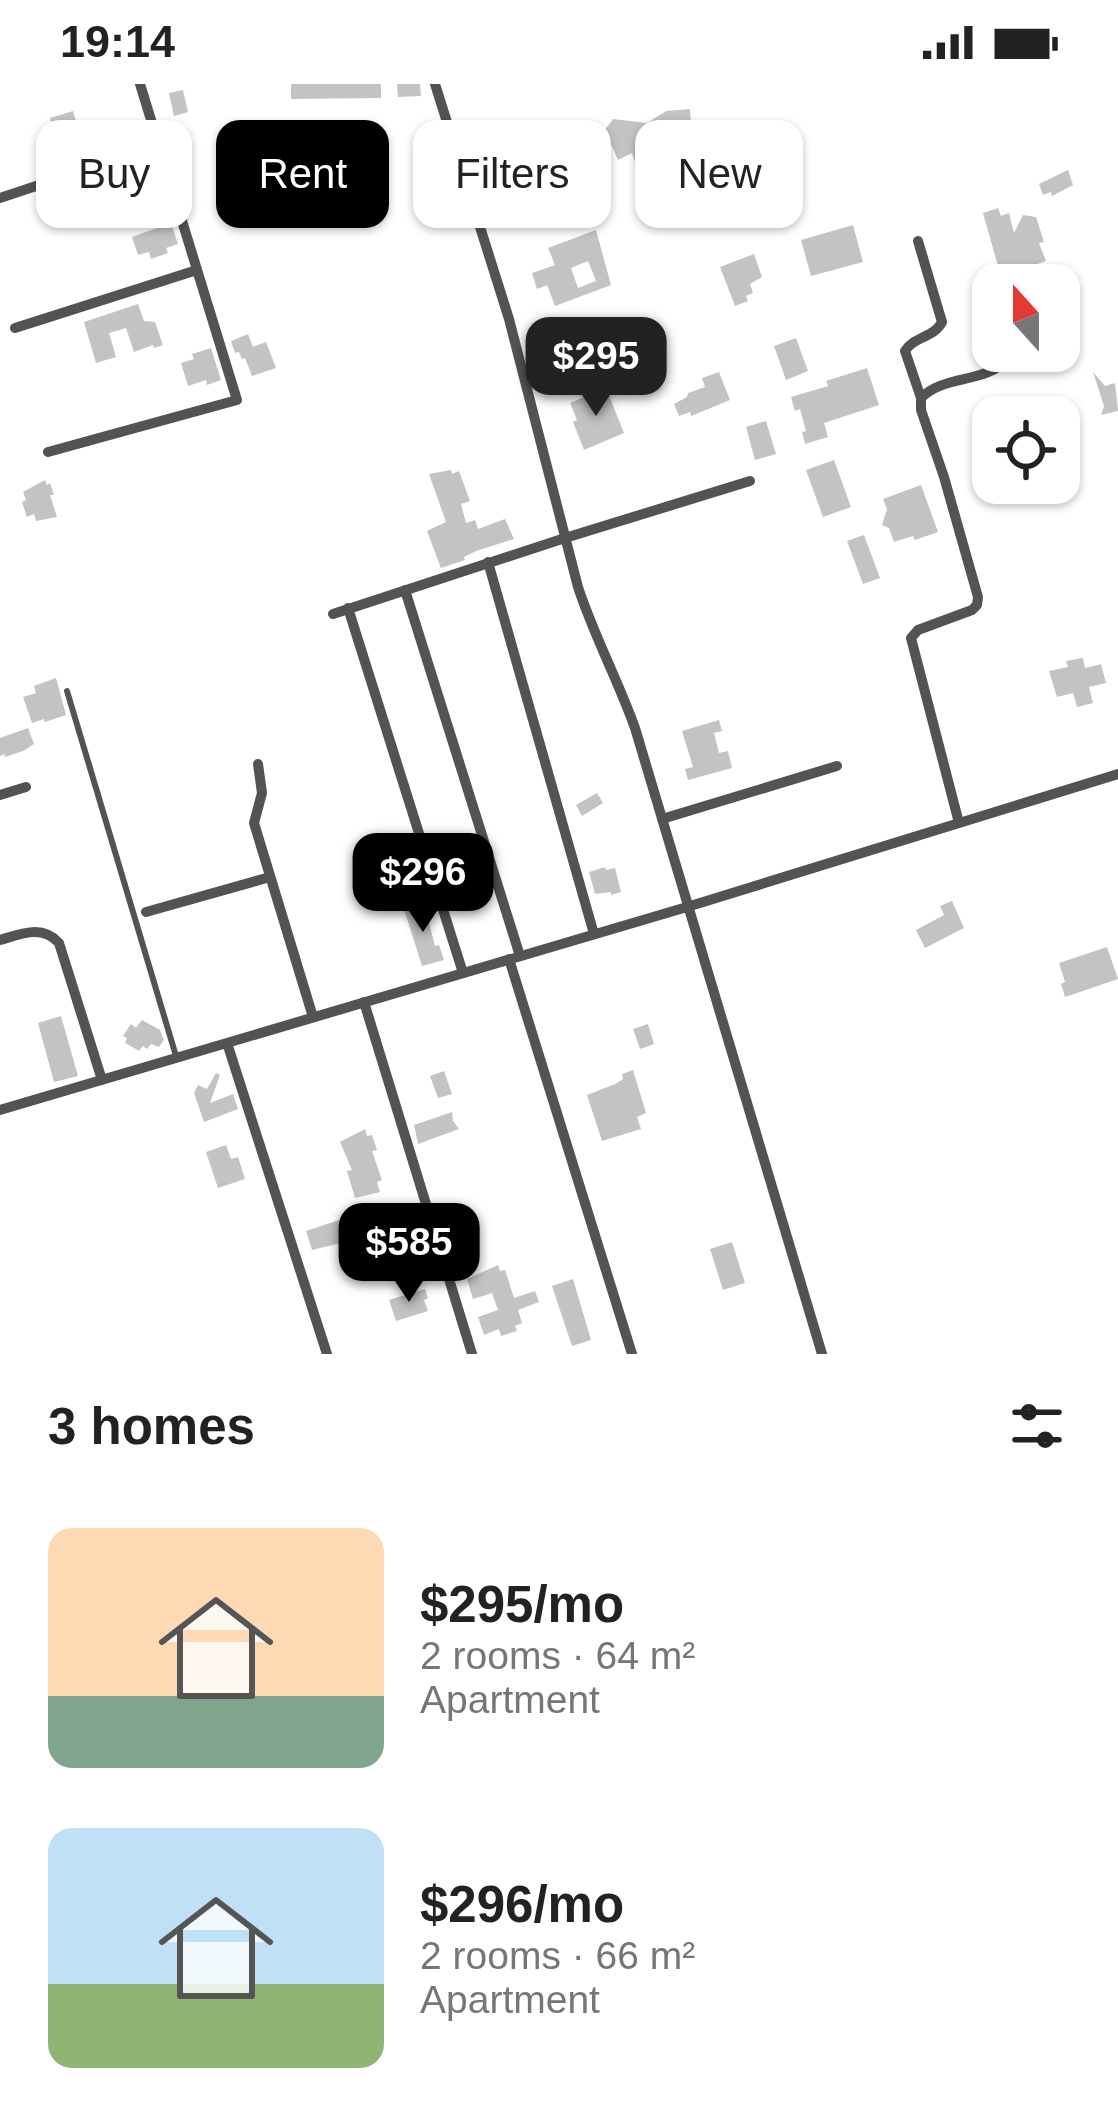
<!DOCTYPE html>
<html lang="en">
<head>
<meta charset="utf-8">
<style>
	body { margin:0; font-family:Helvetica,sans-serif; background:#f2f2f2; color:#222; height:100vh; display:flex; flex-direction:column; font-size:45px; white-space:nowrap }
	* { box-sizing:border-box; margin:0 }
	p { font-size:39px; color:#767676 }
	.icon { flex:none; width:66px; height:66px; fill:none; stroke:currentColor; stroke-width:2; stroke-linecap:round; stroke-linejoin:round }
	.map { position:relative; height:1270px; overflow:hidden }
	.panel { display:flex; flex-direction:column; background:#fff; flex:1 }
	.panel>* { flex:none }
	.banner { position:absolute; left:36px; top:36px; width:1047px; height:108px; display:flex; gap:24px }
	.needle { width:78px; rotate:339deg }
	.controls { position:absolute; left:972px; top:180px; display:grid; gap:24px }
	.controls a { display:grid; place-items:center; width:108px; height:108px; border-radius:24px; background:#fff; box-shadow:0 3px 9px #0004; font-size:60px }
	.price { position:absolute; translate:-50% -102px; padding:0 27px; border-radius:24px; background:#000; color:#fff; font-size:39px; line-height:78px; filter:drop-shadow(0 3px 6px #0008) }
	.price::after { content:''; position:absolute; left:50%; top:72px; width:36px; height:27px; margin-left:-18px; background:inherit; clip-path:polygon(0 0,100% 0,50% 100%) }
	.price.selected { background:#222; color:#fff }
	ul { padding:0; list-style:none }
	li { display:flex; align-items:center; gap:36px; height:300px; padding:0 48px }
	li span { display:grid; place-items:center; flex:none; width:336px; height:240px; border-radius:24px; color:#555 }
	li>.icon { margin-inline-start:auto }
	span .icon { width:144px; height:144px; fill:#fffc; stroke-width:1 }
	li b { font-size:51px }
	h2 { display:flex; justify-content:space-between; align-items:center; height:144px; padding:0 48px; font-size:51px }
	.tag { padding:0 42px; border-radius:24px; background:#fff; box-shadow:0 3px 9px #0004; font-size:42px; line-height:108px }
	.tag.selected { background:#000; color:#fff }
	.status { display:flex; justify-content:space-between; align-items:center; height:84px; padding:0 60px; background:#fff; direction:ltr }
	.status svg { height:33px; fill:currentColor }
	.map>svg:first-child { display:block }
	.building { fill:#c3c3c3; fill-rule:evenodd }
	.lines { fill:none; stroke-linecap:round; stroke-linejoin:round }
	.service { stroke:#535353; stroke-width:6 }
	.minor { stroke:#535353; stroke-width:10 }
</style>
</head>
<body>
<div class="status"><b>19:14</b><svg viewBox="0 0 49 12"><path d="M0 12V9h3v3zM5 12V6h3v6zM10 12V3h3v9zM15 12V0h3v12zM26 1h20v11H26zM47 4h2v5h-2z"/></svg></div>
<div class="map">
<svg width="1118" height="1270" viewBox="0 0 1118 1270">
	<rect width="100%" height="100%" fill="#fff"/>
	<path class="building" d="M291,0h90v14l-90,1z
		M397,0h23l1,12 -23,1z
		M183,6l5,22 -14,4 -5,-23z
		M690,25l2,28 -7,3 7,19 -20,6 -5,-14 -6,-2 -18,6 5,17 -9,3 -7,-22 -14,7 -6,-14 -7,-5v-11l8,-11 34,4 19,-12z
		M73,27l14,48 -22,7 -6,-19 -3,2 -6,-31z
		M1068,86l5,15 -21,11 -1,-4 -8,3 -4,-11z
		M998,124l3,8 8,-3 5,20 9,-18 13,2 8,25 -5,1 7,18 -18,6 1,4 -8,3 -1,-5 -13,4 -2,-9 -7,2 -15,-53z
		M171,139l7,21 -12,4 2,5 -17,6 -2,-7 -11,3 -6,-18z
		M853,141l10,37 -52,14 -10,-36z
		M596,146l15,55 -56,21 -8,-21 -10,4 -5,-16 23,-8 -7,-17zM588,177l8,20 -18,7 -7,-20z
		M754,170l8,23 -12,7 3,9 -7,3 2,5 -13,5 -15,-39z
		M138,220l6,17 11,1 8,23 -9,3 -1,-3 -19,7 -8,-24 -17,5 7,24 -20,6 -12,-41z
		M248,250l5,13 13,-5 10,26 -24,8 -7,-18 -3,1 -3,-7 -4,1 -4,-12z
		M796,254l12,33 -22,9 -12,-34z
		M211,264l10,32 -14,5 -1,-5 -18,6 -7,-23 13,-4 -2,-5z
		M867,284l12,37 -55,18 4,14 -23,7 -3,-12 4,-1 -6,-22 -5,2 -4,-14 37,-11 -2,-5z
		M719,288l11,28 -39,16 -1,-4 -11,4 -5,-12 13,-7 1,-4 17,-6 -3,-9z
		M1093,288l12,14 10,-3 3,28 -17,4 3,-9z
		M606,304l18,45 -40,17 -11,-28 4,-2 -7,-17z
		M766,337l10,33 -21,6 -9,-33z
		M834,376l17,47 -28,10 -17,-47z
		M451,386l1,4 7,-3 11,30 -9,3 5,19 9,-3 3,9 27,-10 9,20 -38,12 -12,6 1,3 -24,8 -14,-37 19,-9 -17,-48z
		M45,396l2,5 3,-2 4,12h-4l7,22 -21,4 -2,-7 -7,3 -5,-15 4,-2 -3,-8z
		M921,401l17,47 -23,8 -2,-4 -19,6 -5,-14 -7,-3 5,-16 -4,-10z
		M864,451l16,43 -17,6 -16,-43z
		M1083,574l2,10 16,-4 5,19 -17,4 4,16 -16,4 -4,-14 -16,4 -8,-26 19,-4 -2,-6z
		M56,594l10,37 -21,7 -1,-3 -12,4 -9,-26 13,-4 -2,-7z
		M719,636l3,11 -8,2 5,20 9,-2 4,17 -44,12 -3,-11 8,-2 -11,-36z
		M28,644l6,16 -11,7 -18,6 -1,-3 -4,2v-18z
		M597,709l6,10 -21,13 -6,-11z
		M605,783l1,3 9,-2 6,24 -10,3v-3l-16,2 -6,-22z
		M952,817l12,27 -39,20 -9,-18 28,-15 -4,-9z
		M424,819l11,43 4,-1 5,15 -22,6 -18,-57z
		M1107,863l11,32 -53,18 -4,-13 4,-2 -6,-19z
		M61,932l17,60 -24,6 -16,-59z
		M142,936l18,10 4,10 -5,7 -8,-3 -4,5 -4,-3 -4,5 -14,-8 2,-5 -4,-2 8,-12 5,4z
		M648,940l6,20 -14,5 -7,-20z
		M633,986l13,43 -9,4 4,12 -39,12 -15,-46 28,-11 8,-5 -1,-5z
		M444,987l8,23 -14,4 -8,-22z
		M216,989l4,2 -10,28 23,-9 5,15 -34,13 -10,-29 4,-8 9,4z
		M452,1028l1,9 6,8 -41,15 -4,-19z
		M365,1045l2,7 5,-1 5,15 -5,1 10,29 -5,2 3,10 -25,6 -8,-27 5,-1 -12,-28z
		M226,1061l5,14 7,-2 7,22 -27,9 -12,-36z
		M348,1133l1,4 9,-3 13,50 -20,5 -10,-30 -29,7 -6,-19z
		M732,1158l13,41 -22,7 -13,-41z
		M498,1181l2,6 5,-1 9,28 21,-7 4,11 -21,8 4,13 -7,3 2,5 -16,5 -2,-7 -15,6 -6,-18 20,-7 -6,-17 -19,6 -6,-20z
		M573,1195l18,61 -19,6 -20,-60z
		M425,1205l3,9 -4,2 4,11 -32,10 -7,-21z"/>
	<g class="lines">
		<path class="service" d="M67,607l109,365"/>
		<path class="minor" d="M435,0l74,235 69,268c16,49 40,93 57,141l187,626
			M0,114l159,-53
			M918,157l24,81c-8,16 -28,14 -37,29l16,47
			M15,244l182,-58
			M48,368l189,-52 -97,-316
			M488,478l106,372
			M405,506l115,366
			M348,524l115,365
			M333,530l232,-76 185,-57
			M258,680l4,29 -8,30 59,194
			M0,711l26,-8
			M662,735l175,-53
			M959,739l-48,-185 7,-8 54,-20 5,-5 1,-8 -34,-120 -23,-67v-12c23,-24 66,-14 87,-40l-2,-7
			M146,828l124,-35
			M0,856c21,-6 42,-16 59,3l43,137
			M509,875l123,395
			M364,918l108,352
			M227,959l100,311
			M0,1026l687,-203 431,-133"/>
	</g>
</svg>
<div class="controls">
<a><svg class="needle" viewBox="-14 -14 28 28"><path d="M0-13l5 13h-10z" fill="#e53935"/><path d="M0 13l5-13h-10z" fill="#767676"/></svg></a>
<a><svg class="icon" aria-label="locate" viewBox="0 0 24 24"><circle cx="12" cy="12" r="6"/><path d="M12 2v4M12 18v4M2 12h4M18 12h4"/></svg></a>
</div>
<b class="price selected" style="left:596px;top:335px">$295</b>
<b class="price" style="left:423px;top:851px">$296</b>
<b class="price" style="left:409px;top:1221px">$585</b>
<div class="banner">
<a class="tag">Buy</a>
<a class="tag selected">Rent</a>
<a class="tag">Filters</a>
<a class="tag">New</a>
</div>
</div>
<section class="panel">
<h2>3 homes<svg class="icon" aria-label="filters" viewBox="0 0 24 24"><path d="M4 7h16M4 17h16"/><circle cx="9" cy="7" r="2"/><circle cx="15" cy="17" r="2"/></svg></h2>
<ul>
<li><span style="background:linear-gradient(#ffd9b3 70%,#7fa58c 0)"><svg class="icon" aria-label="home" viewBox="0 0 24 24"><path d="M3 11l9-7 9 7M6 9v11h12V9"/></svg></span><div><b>$295/mo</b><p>2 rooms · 64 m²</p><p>Apartment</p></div></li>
<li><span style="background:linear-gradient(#bfe0f5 65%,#8fb573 0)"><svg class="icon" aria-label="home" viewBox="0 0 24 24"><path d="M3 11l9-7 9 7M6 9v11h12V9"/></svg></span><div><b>$296/mo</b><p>2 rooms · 66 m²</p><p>Apartment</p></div></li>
</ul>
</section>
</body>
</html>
